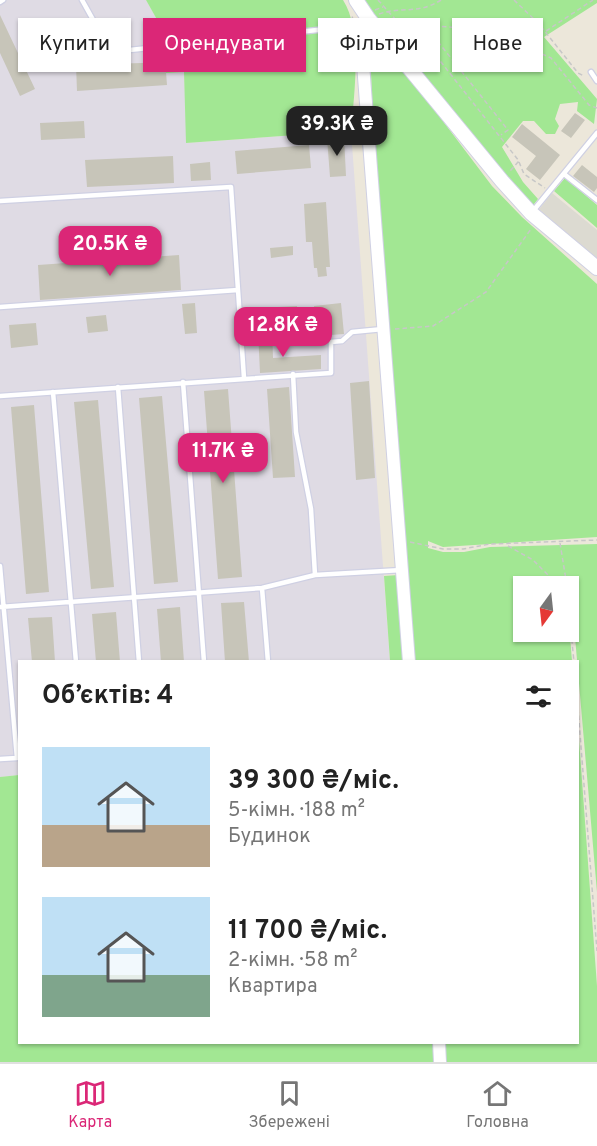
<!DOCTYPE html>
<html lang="uk">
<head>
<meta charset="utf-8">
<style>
	body { margin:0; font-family:Overpass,sans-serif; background:#f2f2f2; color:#222; height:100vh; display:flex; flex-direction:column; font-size:22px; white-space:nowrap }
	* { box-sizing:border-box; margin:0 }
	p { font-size:20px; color:#767676 }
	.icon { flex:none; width:33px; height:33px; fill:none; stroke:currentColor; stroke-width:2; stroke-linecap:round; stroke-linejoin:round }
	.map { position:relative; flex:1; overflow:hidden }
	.sheet { position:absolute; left:18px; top:660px; width:561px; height:384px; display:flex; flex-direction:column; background:#fff; border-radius:0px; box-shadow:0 2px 4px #0004 }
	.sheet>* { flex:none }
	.top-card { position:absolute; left:18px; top:18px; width:561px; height:54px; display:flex; gap:12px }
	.needle { width:39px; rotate:195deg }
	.controls { position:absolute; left:513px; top:576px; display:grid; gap:12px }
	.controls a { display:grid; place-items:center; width:66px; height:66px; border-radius:0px; background:#fff; box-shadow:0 2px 4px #0004; font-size:30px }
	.price { position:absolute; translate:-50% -51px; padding:0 14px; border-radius:12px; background:#db2777; color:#fff; font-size:20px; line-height:39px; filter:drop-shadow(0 2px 3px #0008) }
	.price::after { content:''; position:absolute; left:50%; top:36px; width:18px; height:14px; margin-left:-9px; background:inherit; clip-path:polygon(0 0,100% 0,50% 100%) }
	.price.current { background:#222; color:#fff }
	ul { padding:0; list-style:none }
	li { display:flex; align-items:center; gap:18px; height:150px; padding:0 24px }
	li span { display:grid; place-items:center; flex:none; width:168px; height:120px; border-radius:0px; color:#555 }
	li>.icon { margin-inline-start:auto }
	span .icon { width:72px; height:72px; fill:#fffc; stroke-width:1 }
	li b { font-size:26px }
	h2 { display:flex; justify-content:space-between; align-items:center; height:72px; padding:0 24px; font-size:26px }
	.chip { padding:0 21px; border-radius:0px; background:#fff; box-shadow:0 2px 4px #0004; font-size:21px; line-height:54px }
	.chip.current { background:#db2777; color:#fff }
	.tab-bar { display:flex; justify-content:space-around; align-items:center; height:84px; border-top:2px solid #e0e0e0; background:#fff; font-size:16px; color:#767676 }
	.tab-bar a { display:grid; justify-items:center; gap:3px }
	.tab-bar .current { color:#db2777 }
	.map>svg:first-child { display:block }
	.industrial { fill:#dfdbe4 }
	.green { fill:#a2e793 }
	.plaza { fill:#dcdad1 }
	.building { fill:#c7c5b9 }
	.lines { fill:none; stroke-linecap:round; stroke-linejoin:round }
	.service-casing { stroke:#cfd0e3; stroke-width:7 }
	.tertiary-casing { stroke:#cfd0e3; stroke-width:14 }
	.secondary-casing { stroke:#cfd0e3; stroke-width:16 }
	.path { stroke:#c7c7c7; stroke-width:1.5; stroke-dasharray:4.5 3; stroke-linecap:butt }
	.service { stroke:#fff; stroke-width:4.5 }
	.tertiary { stroke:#fff; stroke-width:12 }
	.secondary { stroke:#fff; stroke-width:14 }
</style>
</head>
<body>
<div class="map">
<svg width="597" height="1062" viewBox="0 0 597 1062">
	<rect width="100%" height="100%" fill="#ece7da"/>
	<path class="industrial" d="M0,0h146l18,32 2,41 18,-1 3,71 164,-12 39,530 -370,1 -1,113 -19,2z"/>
	<path class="green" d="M146,0h197c20,30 11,95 8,131l-165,12 -2,-71 -18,1 -2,-41z
		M362,0h235v3l-53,34 53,62 -3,25 -17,-13 1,-9 -18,2 -5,15 4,7 -4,8h-9l-12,-13h-11l-21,26 21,35 15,17 -7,9z
		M374,40l9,2 109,144 30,31 75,67v253l-154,10 -15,-6v7l15,4h21l26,-5 107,-3v348l-25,-290h-3l-1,-16h-44v46h44l1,-9 3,38h-160l-40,-561 -2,-55z
		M565,178l32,27v23l-43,-37z
		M399,575l7,86h-16l-6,-85z
		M578,725l19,261v76h-154l-1,-19 136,-1z
		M19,775l1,267h415l1,20h-436v-285z"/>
	<path class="plaza" d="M552,193l45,37v34l-60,-52z"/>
	<path class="building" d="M0,15l35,74 -15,7 -20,-43z
		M43,21l7,12 -18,11 -7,-12z
		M174,62v10h-8l1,13 -90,6 -1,-26z
		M575,113l10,7 -14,18 -10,-7z
		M84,121l1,17 -44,2 -1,-17z
		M522,124l38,31 -20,25 -14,-11 10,-13 -24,-19z
		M344,136l2,40 -16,1 -3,-39z
		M309,145l2,23 -74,6 -2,-23z
		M173,156l1,27 -87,4 -2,-27z
		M210,162l1,18 -20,1 -1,-17z
		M582,165l15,12v11l-3,4 -21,-16z
		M326,202l4,65h-4l1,9 -9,1 -1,-9h-3l-2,-26h-6l-2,-38z
		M293,246v9l-22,3 -1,-10z
		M179,255l2,35 -141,10 -2,-35z
		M195,303l2,30 -12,1 -3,-30z
		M341,303l3,31 -27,2 -3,-30z
		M297,306l1,19 -19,1 -1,-19z
		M106,315l2,16 -20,2 -2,-16z
		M36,323l2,22 -27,3 -2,-23z
		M272,330l1,28 48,-3v14l-61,4 -2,-42z
		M369,381l6,97 -19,2 -6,-97z
		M289,387l6,90 -22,1 -6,-89z
		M228,389l14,188 -24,2 -14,-188z
		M162,396l16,186 -24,2 -15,-186z
		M98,400l16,187 -23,2 -17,-187z
		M34,405l15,187 -23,2 -15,-187z
		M244,602l5,60h-24l-4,-59z
		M180,607l4,55h-23l-4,-53z
		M116,612l4,50h-24l-4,-48z
		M52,617l3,45h-23l-4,-44z"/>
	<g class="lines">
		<g class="service-casing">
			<path id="service" d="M82,0l29,52 253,-27
				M0,2l3,-2
				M591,72l6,9
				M564,174l33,26
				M0,201l231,-14 13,191
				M533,211l64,-78
				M0,307l238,-17
				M183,382l21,280
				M118,387l21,275
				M53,392l23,270
				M0,396l331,-23v-31l11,-1 10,-9 31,-3
				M0,566l17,192
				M315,575l87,-5
				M262,588l6,74
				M0,607l262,-19 53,-13 -4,-66 -15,-77 -3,-58
				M0,759l17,-1"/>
		</g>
		<g class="tertiary-casing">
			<path id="tertiary" d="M368,18l-7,20 48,624
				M439,1042l1,20"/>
		</g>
		<g class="secondary-casing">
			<path id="secondary" d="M356,0l12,18 134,163 29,32 66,55"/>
		</g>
		<path class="path" d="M378,0l17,19 16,5 108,137 -9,10
			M514,0l25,24 39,49 6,3
			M375,10l8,-3
			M379,14c23,-8 38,1 62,-14
			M345,21l8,-4
			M412,24l61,5 21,11 30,6 27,12 38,47 8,3
			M546,31l47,-31
			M423,38l16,5 69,87 -7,5
			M519,162l5,12 21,14
			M395,329l38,-3 53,-34 45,-63
			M410,542l33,7h20l27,-5 107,-4
			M560,543l7,43
			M508,546l25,14 26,26
			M568,598l1,5
			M568,602l6,60
			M578,708l19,243"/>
		<use href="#service" class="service"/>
		<use href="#tertiary" class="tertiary"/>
		<use href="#secondary" class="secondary"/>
	</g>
</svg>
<div class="controls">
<a><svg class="needle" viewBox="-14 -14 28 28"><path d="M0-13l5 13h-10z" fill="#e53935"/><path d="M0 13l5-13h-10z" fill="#767676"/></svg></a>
</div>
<b class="price current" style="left:337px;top:157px">39.3K ₴</b>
<b class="price" style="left:110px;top:277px">20.5K ₴</b>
<b class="price" style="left:283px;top:358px">12.8K ₴</b>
<b class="price" style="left:223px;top:484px">11.7K ₴</b>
<div class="top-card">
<a class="chip">Купити</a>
<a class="chip current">Орендувати</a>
<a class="chip">Фільтри</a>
<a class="chip">Нове</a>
</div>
<section class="sheet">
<h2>Об’єктів: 4<svg class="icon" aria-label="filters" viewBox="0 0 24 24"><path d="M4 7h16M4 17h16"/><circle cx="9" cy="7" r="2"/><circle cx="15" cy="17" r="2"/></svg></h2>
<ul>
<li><span style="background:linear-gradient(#bfe0f5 65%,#b9a48a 0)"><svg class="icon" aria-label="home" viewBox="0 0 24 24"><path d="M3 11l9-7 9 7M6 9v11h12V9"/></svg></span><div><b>39 300 ₴/міс.</b><p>5-кімн. · 188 m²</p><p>Будинок</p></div></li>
<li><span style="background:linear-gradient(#bfe0f5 65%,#7fa58c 0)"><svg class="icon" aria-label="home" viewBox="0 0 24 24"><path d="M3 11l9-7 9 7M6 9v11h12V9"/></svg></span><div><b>11 700 ₴/міс.</b><p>2-кімн. · 58 m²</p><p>Квартира</p></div></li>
</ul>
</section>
</div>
<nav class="tab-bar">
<a class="current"><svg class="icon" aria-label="map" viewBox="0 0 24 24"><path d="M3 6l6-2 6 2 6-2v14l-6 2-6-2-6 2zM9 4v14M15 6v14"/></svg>Карта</a>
<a><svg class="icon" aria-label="saved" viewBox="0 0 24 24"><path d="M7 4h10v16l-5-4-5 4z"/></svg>Збережені</a>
<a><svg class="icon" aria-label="home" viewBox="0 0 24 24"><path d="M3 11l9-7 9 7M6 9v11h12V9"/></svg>Головна</a>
</nav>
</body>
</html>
